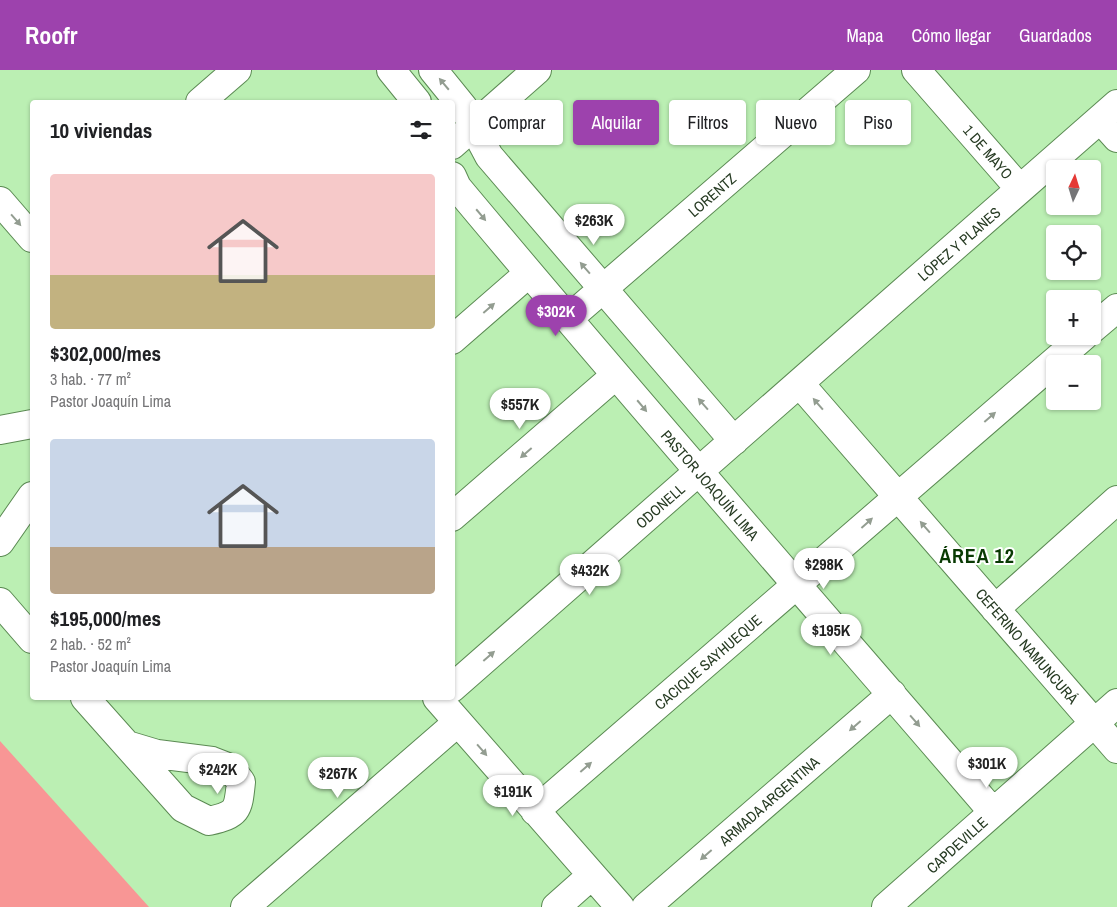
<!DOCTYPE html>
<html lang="es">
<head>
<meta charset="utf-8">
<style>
	body { margin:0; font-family:"Archivo Narrow",sans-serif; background:#f6f6f6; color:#202124; height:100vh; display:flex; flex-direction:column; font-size:19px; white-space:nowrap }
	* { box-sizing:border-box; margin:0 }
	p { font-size:16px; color:#757577 }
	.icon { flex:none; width:28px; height:28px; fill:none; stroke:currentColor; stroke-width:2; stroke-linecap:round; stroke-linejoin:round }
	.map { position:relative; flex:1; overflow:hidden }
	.panel { position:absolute; left:30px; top:30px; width:425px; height:600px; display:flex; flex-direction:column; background:#fff; border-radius:5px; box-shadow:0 1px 4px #0004 }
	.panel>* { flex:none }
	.guide { position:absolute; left:470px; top:30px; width:475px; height:45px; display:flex; gap:10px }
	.needle { width:32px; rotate:4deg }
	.fabs { position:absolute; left:1046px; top:90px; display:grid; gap:10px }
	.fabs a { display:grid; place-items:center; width:55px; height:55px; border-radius:5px; background:#fff; box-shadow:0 1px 4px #0004; font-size:25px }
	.price { position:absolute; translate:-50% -42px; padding:0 11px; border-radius:18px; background:#fff; color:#222; font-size:16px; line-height:32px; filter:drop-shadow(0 1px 2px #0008) }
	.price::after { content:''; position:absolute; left:50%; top:30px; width:15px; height:11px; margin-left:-8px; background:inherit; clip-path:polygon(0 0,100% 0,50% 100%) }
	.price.current { background:#9d42ad; color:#fff }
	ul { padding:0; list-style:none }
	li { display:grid; align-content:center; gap:10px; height:265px; padding:0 20px }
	li span { display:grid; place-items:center; height:155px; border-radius:5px; color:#555 }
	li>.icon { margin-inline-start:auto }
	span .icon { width:90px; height:90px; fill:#fffc; stroke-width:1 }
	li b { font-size:21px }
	h2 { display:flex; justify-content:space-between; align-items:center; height:60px; padding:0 20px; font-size:21px }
	.pill { padding:0 18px; border-radius:5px; background:#fff; box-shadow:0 1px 4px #0004; font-size:18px; line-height:45px }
	.pill.current { background:#9d42ad; color:#fff }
	header { display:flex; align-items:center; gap:30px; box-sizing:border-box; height:70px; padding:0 25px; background:#9d42ad; color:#fff }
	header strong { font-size:24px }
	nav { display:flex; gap:28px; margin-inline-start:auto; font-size:18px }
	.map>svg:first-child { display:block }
	.grass { fill:#f89695 }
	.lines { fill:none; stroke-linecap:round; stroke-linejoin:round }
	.minor-casing { stroke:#5b8a53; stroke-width:30 }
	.minor { stroke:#fff; stroke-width:28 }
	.oneway { fill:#939d91 }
	.labels { text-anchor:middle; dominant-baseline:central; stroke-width:4; stroke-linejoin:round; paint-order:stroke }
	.street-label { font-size:15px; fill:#273b23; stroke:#fff }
	.district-label { font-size:20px; font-weight:bold; letter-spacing:1px; fill:#093a03; stroke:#fff }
</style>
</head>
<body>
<header>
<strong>Roofr</strong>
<nav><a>Mapa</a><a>Cómo llegar</a><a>Guardados</a></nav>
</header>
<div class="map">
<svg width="1117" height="837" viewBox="0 0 1117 837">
	<rect width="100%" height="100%" fill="#bbefb3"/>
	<path class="grass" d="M0,671l149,166h-149z"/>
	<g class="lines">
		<g class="minor-casing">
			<path id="minor" d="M391,0l26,32
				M433,0l30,37 26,49 245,285
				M916,0l104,119
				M200,32l37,-32
				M1100,49l17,19
				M452,75l85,-75
				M452,106l5,11c176,211 357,417 536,625
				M0,131l32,37
				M568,249l288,-249
				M1092,259l25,-21
				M452,270l77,-67
				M800,314l317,365
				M0,360l32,-6
				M452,447l164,-142
				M0,472l32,-46
				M0,532l32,37
				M995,539l122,-109
				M452,618l665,-584
				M85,628l98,110 26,13c29,-7 29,-10 32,-39l-11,-14 -18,-7 -55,-7 -30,-9
				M437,628l183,209
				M535,741l549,-475
				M245,837l213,-185
				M556,837l36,-32
				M646,837l246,-213
				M886,837l231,-204"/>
		</g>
		<use href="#minor" class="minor"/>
	</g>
	<defs><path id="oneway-solid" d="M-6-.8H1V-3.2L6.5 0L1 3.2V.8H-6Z" transform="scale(1.25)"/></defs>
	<g class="oneway">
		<use href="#oneway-solid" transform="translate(444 14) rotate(-130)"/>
		<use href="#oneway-solid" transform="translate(481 145) rotate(50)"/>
		<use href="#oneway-solid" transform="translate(16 150) rotate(49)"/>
		<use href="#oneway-solid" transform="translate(585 198) rotate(-131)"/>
		<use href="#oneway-solid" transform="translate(489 238) rotate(-41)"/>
		<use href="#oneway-solid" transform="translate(703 334) rotate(-131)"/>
		<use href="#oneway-solid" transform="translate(818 334) rotate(-131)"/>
		<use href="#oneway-solid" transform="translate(642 336) rotate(50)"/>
		<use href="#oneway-solid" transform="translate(990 347) rotate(-41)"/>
		<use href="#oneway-solid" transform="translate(526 383) rotate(139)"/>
		<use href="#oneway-solid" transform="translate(867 453) rotate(-42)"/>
		<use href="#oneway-solid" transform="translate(925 457) rotate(-131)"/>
		<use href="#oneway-solid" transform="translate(489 586) rotate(-41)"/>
		<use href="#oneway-solid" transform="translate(915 651) rotate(49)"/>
		<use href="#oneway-solid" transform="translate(855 656) rotate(139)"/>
		<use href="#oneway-solid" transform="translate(482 680) rotate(49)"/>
		<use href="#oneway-solid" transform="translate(586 697) rotate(-41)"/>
		<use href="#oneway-solid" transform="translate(706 785) rotate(139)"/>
	</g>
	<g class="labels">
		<g class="street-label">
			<text transform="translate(988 82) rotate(49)">1 DE MAYO</text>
			<text transform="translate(712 125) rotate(-41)">LORENTZ</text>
			<text transform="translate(959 174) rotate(-41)">LÓPEZ Y PLANES</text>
			<text transform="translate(710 415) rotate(49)">PASTOR JOAQUÍN LIMA</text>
			<text transform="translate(660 436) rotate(-41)">O´DONELL</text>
			<text transform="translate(1027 576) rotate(49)">CEFERINO NAMUNCURÁ</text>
			<text transform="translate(708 592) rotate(-41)">CACIQUE SAYHUEQUE</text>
			<text transform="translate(769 731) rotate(-41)">ARMADA ARGENTINA</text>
			<text transform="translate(957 775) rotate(-42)">CAPDEVILLE</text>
		</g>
		<g class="district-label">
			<text x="977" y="485">ÁREA 12</text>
		</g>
	</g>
</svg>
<div class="fabs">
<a><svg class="needle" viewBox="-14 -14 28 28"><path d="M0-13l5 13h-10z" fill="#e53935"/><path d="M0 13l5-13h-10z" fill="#757577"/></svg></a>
<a><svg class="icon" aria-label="locate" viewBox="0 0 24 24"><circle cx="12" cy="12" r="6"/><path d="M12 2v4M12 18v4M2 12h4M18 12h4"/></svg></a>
<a>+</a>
<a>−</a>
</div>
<b class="price" style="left:594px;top:176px">$263K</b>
<b class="price current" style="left:556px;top:267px">$302K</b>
<b class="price" style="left:520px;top:360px">$557K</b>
<b class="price" style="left:824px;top:520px">$298K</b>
<b class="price" style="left:590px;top:526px">$432K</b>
<b class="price" style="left:831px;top:586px">$195K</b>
<b class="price" style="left:987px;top:719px">$301K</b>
<b class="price" style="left:218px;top:725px">$242K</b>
<b class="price" style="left:338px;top:729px">$267K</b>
<b class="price" style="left:513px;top:747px">$191K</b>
<div class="guide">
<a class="pill">Comprar</a>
<a class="pill current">Alquilar</a>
<a class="pill">Filtros</a>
<a class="pill">Nuevo</a>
<a class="pill">Piso</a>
</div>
<section class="panel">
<h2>10 viviendas<svg class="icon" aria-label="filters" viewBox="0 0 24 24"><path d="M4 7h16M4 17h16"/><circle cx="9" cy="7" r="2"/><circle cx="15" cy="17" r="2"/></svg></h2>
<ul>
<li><span style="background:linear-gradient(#f6c9c9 65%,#c2b280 0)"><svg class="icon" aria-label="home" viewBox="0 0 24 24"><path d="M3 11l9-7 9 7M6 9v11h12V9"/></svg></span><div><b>$302,000/mes</b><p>3 hab. · 77 m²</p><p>Pastor Joaquín Lima</p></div></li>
<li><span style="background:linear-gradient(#c9d6e8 70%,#b9a48a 0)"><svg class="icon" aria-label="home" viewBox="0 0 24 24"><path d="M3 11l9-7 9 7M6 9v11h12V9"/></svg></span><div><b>$195,000/mes</b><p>2 hab. · 52 m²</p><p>Pastor Joaquín Lima</p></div></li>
</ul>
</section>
</div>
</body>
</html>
